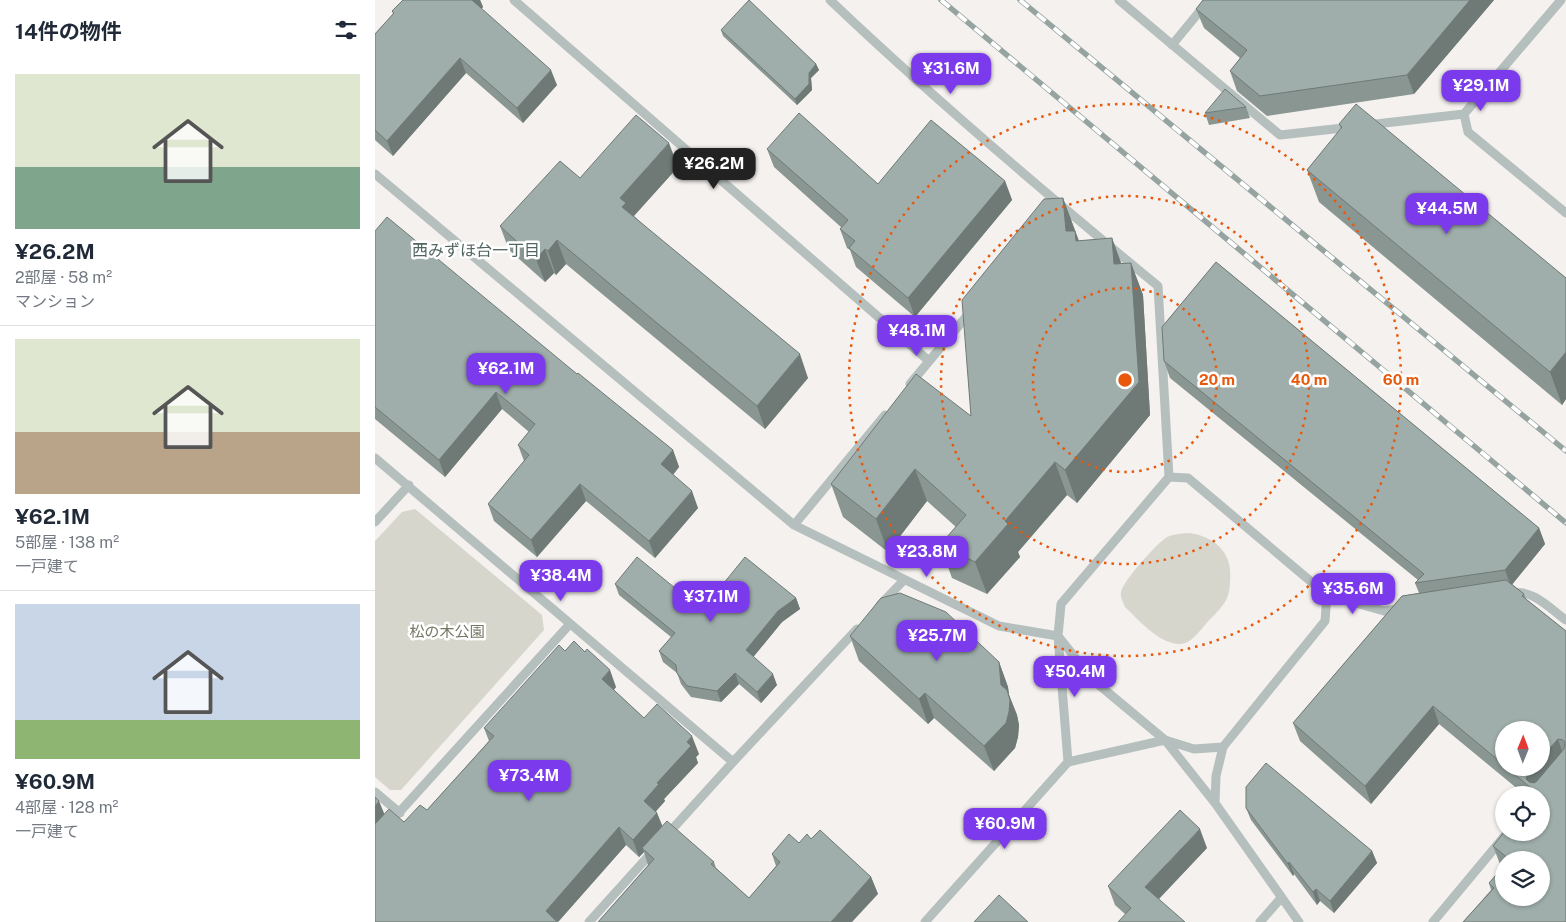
<!DOCTYPE html>
<html lang="ja">
<head>
<meta charset="utf-8">
<style>
	body { margin:0; font-family:"Public Sans","Noto Sans JP",sans-serif; background:#f6f6f7; color:#1f2937; height:100vh; display:flex; flex-direction:column; font-size:19px; white-space:nowrap }
	* { box-sizing:border-box; margin:0 }
	p { font-size:16px; color:#747a83 }
	.icon { flex:none; width:28px; height:28px; fill:none; stroke:currentColor; stroke-width:2; stroke-linecap:round; stroke-linejoin:round }
	.map { position:relative; flex:1; overflow:hidden }
	.sheet { display:flex; flex-direction:column; background:#fff; width:375px }
	.sheet>* { flex:none }
	.needle { width:32px; rotate:1deg }
	.controls { position:absolute; left:1120px; top:721px; display:grid; gap:10px }
	.controls a { display:grid; place-items:center; width:55px; height:55px; border-radius:50%; background:#fff; box-shadow:0 1px 4px #0004; font-size:25px }
	.price { position:absolute; translate:-50% -42px; padding:0 11px; border-radius:10px; background:#7c3aed; color:#fff; font-size:16px; line-height:32px; filter:drop-shadow(0 1px 2px #0008) }
	.price::after { content:''; position:absolute; left:50%; top:30px; width:15px; height:11px; margin-left:-8px; background:inherit; clip-path:polygon(0 0,100% 0,50% 100%) }
	.price.selected { background:#222; color:#fff }
	ul { padding:0; list-style:none }
	li { display:grid; align-content:center; gap:10px; height:265px; padding:0 15px }
	li+li { border-top:1px solid #e0e1e3 }
	li span { display:grid; place-items:center; height:155px; border-radius:0px; color:#555 }
	li>.icon { margin-inline-start:auto }
	span .icon { width:90px; height:90px; fill:#fffc; stroke-width:1 }
	li b { font-size:21px }
	h2 { display:flex; justify-content:space-between; align-items:center; height:60px; padding:0 15px; font-size:21px }
	main { display:flex; flex:1; min-height:0 }
	.map>svg:first-child { display:block }
	.green { fill:#d6d6cc }
	.lines { fill:none; stroke-linecap:round; stroke-linejoin:round }
	.minor { stroke:#b5bfbd; stroke-width:9 }
	.rail-casing { stroke:#96a4a1; stroke-width:5.5 }
	.rail { stroke:#fff; stroke-width:4; stroke-dasharray:11; stroke-linecap:butt }
	.wall { fill:#899692; fill-rule:evenodd }
	.shaded-wall { fill:#6f7a77 }
	.building { fill:#9faeaa; stroke:#6f7a77 }
	.ring { fill:none; stroke:#e8590c; stroke-width:2.5; stroke-dasharray:2.5 5 }
	.labels { text-anchor:middle; dominant-baseline:central; stroke-width:5; stroke-linejoin:round; paint-order:stroke }
	.park-label { font-size:15px; fill:#747762; stroke:#fff }
	.neighbourhood-label { font-size:16px; fill:#516561; stroke:#fff }
	.centre { fill:#e8590c; stroke:#fff; stroke-width:2.5 }
	.ring-label { font-size:15px; text-anchor:middle; font-weight:bold; fill:#e8590c; stroke:#fff; stroke-width:5; stroke-linejoin:round; paint-order:stroke }
</style>
</head>
<body>
<main>
<section class="sheet">
<h2>14件の物件<svg class="icon" aria-label="filters" viewBox="0 0 24 24"><path d="M4 7h16M4 17h16"/><circle cx="9" cy="7" r="2"/><circle cx="15" cy="17" r="2"/></svg></h2>
<ul>
<li><span style="background:linear-gradient(#dfe7d0 60%,#7fa58c 0)"><svg class="icon" aria-label="home" viewBox="0 0 24 24"><path d="M3 11l9-7 9 7M6 9v11h12V9"/></svg></span><div><b>¥26.2M</b><p>2部屋 · 58 m²</p><p>マンション</p></div></li>
<li><span style="background:linear-gradient(#dfe7d0 60%,#b9a48a 0)"><svg class="icon" aria-label="home" viewBox="0 0 24 24"><path d="M3 11l9-7 9 7M6 9v11h12V9"/></svg></span><div><b>¥62.1M</b><p>5部屋 · 138 m²</p><p>一戸建て</p></div></li>
<li><span style="background:linear-gradient(#c9d6e8 75%,#8fb573 0)"><svg class="icon" aria-label="home" viewBox="0 0 24 24"><path d="M3 11l9-7 9 7M6 9v11h12V9"/></svg></span><div><b>¥60.9M</b><p>4部屋 · 128 m²</p><p>一戸建て</p></div></li>
</ul>
</section>
<div class="map">
<svg width="1191" height="922" viewBox="0 0 1191 922">
	<rect width="100%" height="100%" fill="#f4f1ef"/>
	<path class="green" d="M40,509l127,106 2,15 -143,160h-11l-15,-13v-236l27,-29z
		M815,533c25,4 43,20 40,47 0,7 -1,16 -5,22 -5,8 -14,16 -20,23 -8,9 -15,20 -27,19 -21,-2 -39,-24 -53,-37 -2,-5 -5,-10 -4,-15 2,-11 36,-49 46,-55 7,-3 16,-4 23,-4z"/>
	<g class="lines">
		<path class="minor" d="M139,0l415,361
			M455,0c105,100 216,194 328,286l11,191 -108,127 -3,32 10,126
			M744,0l161,135 72,-8
			M1186,0l-97,114 4,18 98,81
			M797,45l37,-45
			M992,125l97,-11
			M0,174l419,351 205,101 59,10 35,44 72,60 50,63
			M535,384l61,-73
			M0,458l358,304
			M794,477l19,1 139,117 57,16 15,-2
			M0,522l34,-37
			M419,525l91,-110
			M1136,593c22,-4 38,15 55,27
			M505,605l24,-25
			M0,792l25,21
			M291,836l67,-74 124,-133
			M0,839l194,-214
			M214,922l65,-72
			M550,922l143,-160 97,-22 29,9 29,-2
			M885,922l21,-24
			M924,922l-84,-119 1,-27 7,-29 102,-126 2,-26
			M1058,922l75,-90"/>
		<g class="rail-casing">
			<path id="rail" d="M566,0l625,523
				M645,0l546,451"/>
		</g>
		<use href="#rail" class="rail"/>
	</g>
	<path class="wall" d="M28,0h77l3,7 -2,2 76,76 -34,38 -57,-50 -73,83 -18,-16v-106l18,-20 -1,-3z
		M1119,0l-80,94 -147,22 -30,-25 -7,-20 10,-13 -36,-30 -8,-19z
		M346,30l95,34 3,6 -8,8 1,12 -15,15 -74,-69z
		M871,107l4,11 -41,7 -4,-12z
		M964,124l227,154v121l-4,6 -243,-203 -12,-32 34,-41z
		M392,149l111,35 127,-3 7,19 -97,117 -59,-50 -6,-17 -3,-2 -7,-19 2,-1 -68,-61z
		M303,167l-44,49 174,162 -43,51 -199,-165 -10,11 -2,-2 -9,9 -36,-32 -9,-24 80,-48z
		M688,198l16,43 33,-3 9,25h10l12,32 7,120 -73,88 -10,-8 -49,57 2,5 -33,37 -35,-16 -12,-33 16,-18 -29,-26 -39,51 -45,-35 -12,-33 140,-68z
		M0,231l202,143 96,76 6,17 -6,8 25,33 -43,50 -69,-57 -49,56 -43,-36 -6,-17 36,-43 -6,-16 11,-13 -27,-23 -57,68 -70,-58z
		M841,262l323,266 6,16 -33,40 12,10 2,5 40,32v291h-103l28,-32 -2,-7 14,-16 -3,-3 -7,-18 11,-14h37v-37h-16l-86,-71 -68,80 -71,-63 -7,-18 109,-127 17,-3 -4,-10 3,-3 -248,-202 -6,-17 -2,-34zM1129,730h37v38h-37zM1129,860h37v38h-37z
		M240,584l87,26 94,-12 4,11 -18,13 -29,35 24,28 -16,18 -22,-19 -18,18 -30,-5 -10,-13 -4,-11 -14,-11 -4,-11 12,-14 -52,-42z
		M475,636l149,26 9,25 1,8 8,20 2,10 -1,12 -3,11 -21,23 -60,-53 -6,6 -69,-63z
		M190,651l51,36 -2,3 30,28 55,36 -3,3 2,6 -34,36 1,2 -9,10 1,2 5,13 52,36 2,6 33,30 27,-32 -4,-12 27,-11 12,-4 60,38 7,17 -280,28 50,-57 -4,-13 -5,5 -13,-12 -68,77 -174,-108 20,8 23,-12 62,-69 -5,-13z
		M871,808l126,43 5,12 -43,50 -14,-12 -3,4 -23,-31 -1,2 -42,-56z
		M832,848l-48,51 -34,15 -10,-9 -7,-19z"/>
	<path class="shaded-wall" d="M96,0h9l3,7 -7,7z
		M1095,0h24l-80,94 -7,-19z
		M85,58l6,15 -73,83 -6,-15z
		M441,64l3,6 -8,8 1,12 -15,15 -2,-6 14,-26z
		M176,70l6,15 -34,38 -6,-15z
		M294,143l9,24 -47,52 -9,-12 -2,-9z
		M630,181l7,19 -97,117 -7,-19z
		M688,198l24,65 -21,-32z
		M737,238l12,33 -10,-7z
		M182,240l9,24 -10,11 -8,-24z
		M170,249l9,24 -9,9 -9,-23z
		M756,263l12,32 7,120 -73,88 -12,-33z
		M1191,352v47l-4,6 -12,-33z
		M425,354l8,24 -43,51 -8,-23z
		M121,392l6,17 -57,68 -6,-17z
		M298,450l6,17 -12,15 -6,-18z
		M680,462l12,33 -49,57 2,5 -33,37 -12,-32 30,-41z
		M540,469l12,32 -39,51 -12,-33z
		M205,484l6,17 -49,56 -6,-17z
		M317,491l6,17 -43,50 -6,-17z
		M1164,528l6,16 -34,42 -6,-16z
		M421,598l4,11 -18,13 -32,39 -4,-11 32,-39z
		M624,662l9,25 1,8 8,20 2,10 -1,12 -3,11 -21,23 -10,-25 17,-61z
		M235,670l6,17 -8,9 -6,-17z
		M360,673l4,11 -18,18 -4,-11z
		M398,674l4,11 -16,18 -4,-11z
		M550,693l9,25 -6,6 -9,-25z
		M1058,706l6,18 -68,80 -6,-18z
		M317,736l7,18 -3,3 2,6 -34,36 1,2 -15,17 -6,-17 43,-59z
		M1183,739l6,18 -29,33 -9,-11 2,-6 4,-5h9v-10z
		M4,801l7,17 -11,12v-24z
		M282,813l7,17 -22,18 2,4 -5,5 -6,-17z
		M244,827l7,18 -68,77 -12,-11z
		M825,829l7,19 -55,58 -7,-19z
		M997,851l5,12 -43,50 -4,-12z
		M914,862l5,12 -1,2 -5,-12z
		M496,877l7,17 -26,28h-21z
		M941,889l4,12 -3,4 -4,-13z"/>
	<path class="building" d="M28,0h69l79,70 -34,38 -57,-50 -73,83 -12,-11v-96l19,-21 -2,-2z
		M374,0l67,64 -7,9v11l-14,15 -74,-69z
		M828,0h267l-63,75 -147,21 -30,-25 17,-21 -51,-41z
		M850,89l21,18 -41,6z
		M981,104l210,174v74l-16,20 -243,-202 35,-43 -3,-3z
		M424,113l79,71 53,-64 74,61 -97,117 -59,-50 6,-7 -15,-12 8,-9 -81,-71z
		M261,115l33,28 -49,55 6,5 -4,4 178,147 -43,52 -200,-166 -9,11 -3,-2 -9,10 -36,-33 60,-65 20,17z
		M688,198l3,33h9l1,10 36,-3 2,26 17,-1 8,119 -74,88 -10,-8 -50,59 3,3 -33,38 -35,-17 26,-30 -51,-46 -39,50 -45,-35 85,-110 55,42 -9,-116 82,-101z
		M12,217l190,157 1,-1 95,77 -12,14 31,27 -43,50 -69,-57 -49,56 -43,-36 41,-49 -11,-10 17,-21 -39,-32 -57,68 -64,-53v-176z
		M841,262l323,266 -34,42 -90,13 9,-9 -260,-213 -2,-34z
		M262,557l65,53 43,-53 51,41 -18,13 -32,39 27,24 -16,18 -22,-19 -18,18 -30,-5 -10,-13 -1,-8 -17,-14 16,-18 -60,-49z
		M1131,580l18,14 -2,2 44,35v291h-103l31,-34 -5,-5 15,-17v32h37v-38h-32v-1l-16,-13 11,-14h37v-37h-6l2,-2 -30,-25h25l-4,5 -2,6 3,3 5,1 3,-2 27,-32 1,-7 -2,-2 -5,-1 -17,19v-28h-37v35l-71,-59 -68,80 -72,-63 109,-127z
		M525,593l46,19 53,50 2,23 6,5 3,10 -1,12 -3,11 -22,23 -59,-53 -6,6 -69,-63 31,-38z
		M199,641l11,11 2,-3 23,21 -8,9 42,39 13,-14 35,32 -5,6 4,4 -34,37 2,1 -15,17 13,12 -24,27 -14,-13 -73,84 11,11h-182v-98l14,-15 15,13 16,-17 7,5 67,-74 -10,-8 75,-83 6,6z
		M891,763l106,88 -42,50 -14,-12 -3,3 -24,-30 -1,2 -42,-56v-21z
		M0,797l4,4 -4,5z
		M805,810l20,19 -55,58 40,35h-67l13,-14 -23,-22z
		M292,821l47,41 -3,2 38,34 31,-36 -8,-8 17,-20 10,9 8,-9 4,5 9,-9 51,47 -40,45h-233l56,-63 -12,-11z
		M624,895l29,27h-54z"/>
	<g class="ring">
		<circle cx="750" cy="380" r="92"/>
		<circle cx="750" cy="380" r="184"/>
		<circle cx="750" cy="380" r="276"/>
	</g>
	<g class="labels">
		<g class="park-label">
			<text x="72" y="631">松の木公園</text>
		</g>
		<g class="neighbourhood-label">
			<text x="101" y="250">西みずほ台一丁目</text>
		</g>
	</g>
	<circle cx="750" cy="380" r="8" class="centre"/>
	<g class="ring-label">
		<text x="842" y="385">20 m</text>
		<text x="934" y="385">40 m</text>
		<text x="1026" y="385">60 m</text>
	</g>
</svg>
<div class="controls">
<a><svg class="needle" viewBox="-14 -14 28 28"><path d="M0-13l5 13h-10z" fill="#e53935"/><path d="M0 13l5-13h-10z" fill="#747a83"/></svg></a>
<a><svg class="icon" aria-label="locate" viewBox="0 0 24 24"><circle cx="12" cy="12" r="6"/><path d="M12 2v4M12 18v4M2 12h4M18 12h4"/></svg></a>
<a><svg class="icon" aria-label="layers" viewBox="0 0 24 24"><path d="M12 4l9 5-9 5-9-5zM3 14l9 5 9-5"/></svg></a>
</div>
<b class="price" style="left:576px;top:95px">¥31.6M</b>
<b class="price" style="left:1106px;top:112px">¥29.1M</b>
<b class="price selected" style="left:339px;top:190px">¥26.2M</b>
<b class="price" style="left:1072px;top:235px">¥44.5M</b>
<b class="price" style="left:542px;top:357px">¥48.1M</b>
<b class="price" style="left:131px;top:395px">¥62.1M</b>
<b class="price" style="left:552px;top:578px">¥23.8M</b>
<b class="price" style="left:186px;top:602px">¥38.4M</b>
<b class="price" style="left:978px;top:615px">¥35.6M</b>
<b class="price" style="left:336px;top:623px">¥37.1M</b>
<b class="price" style="left:562px;top:662px">¥25.7M</b>
<b class="price" style="left:700px;top:698px">¥50.4M</b>
<b class="price" style="left:154px;top:802px">¥73.4M</b>
<b class="price" style="left:630px;top:850px">¥60.9M</b>
</div>
</main>
</body>
</html>
